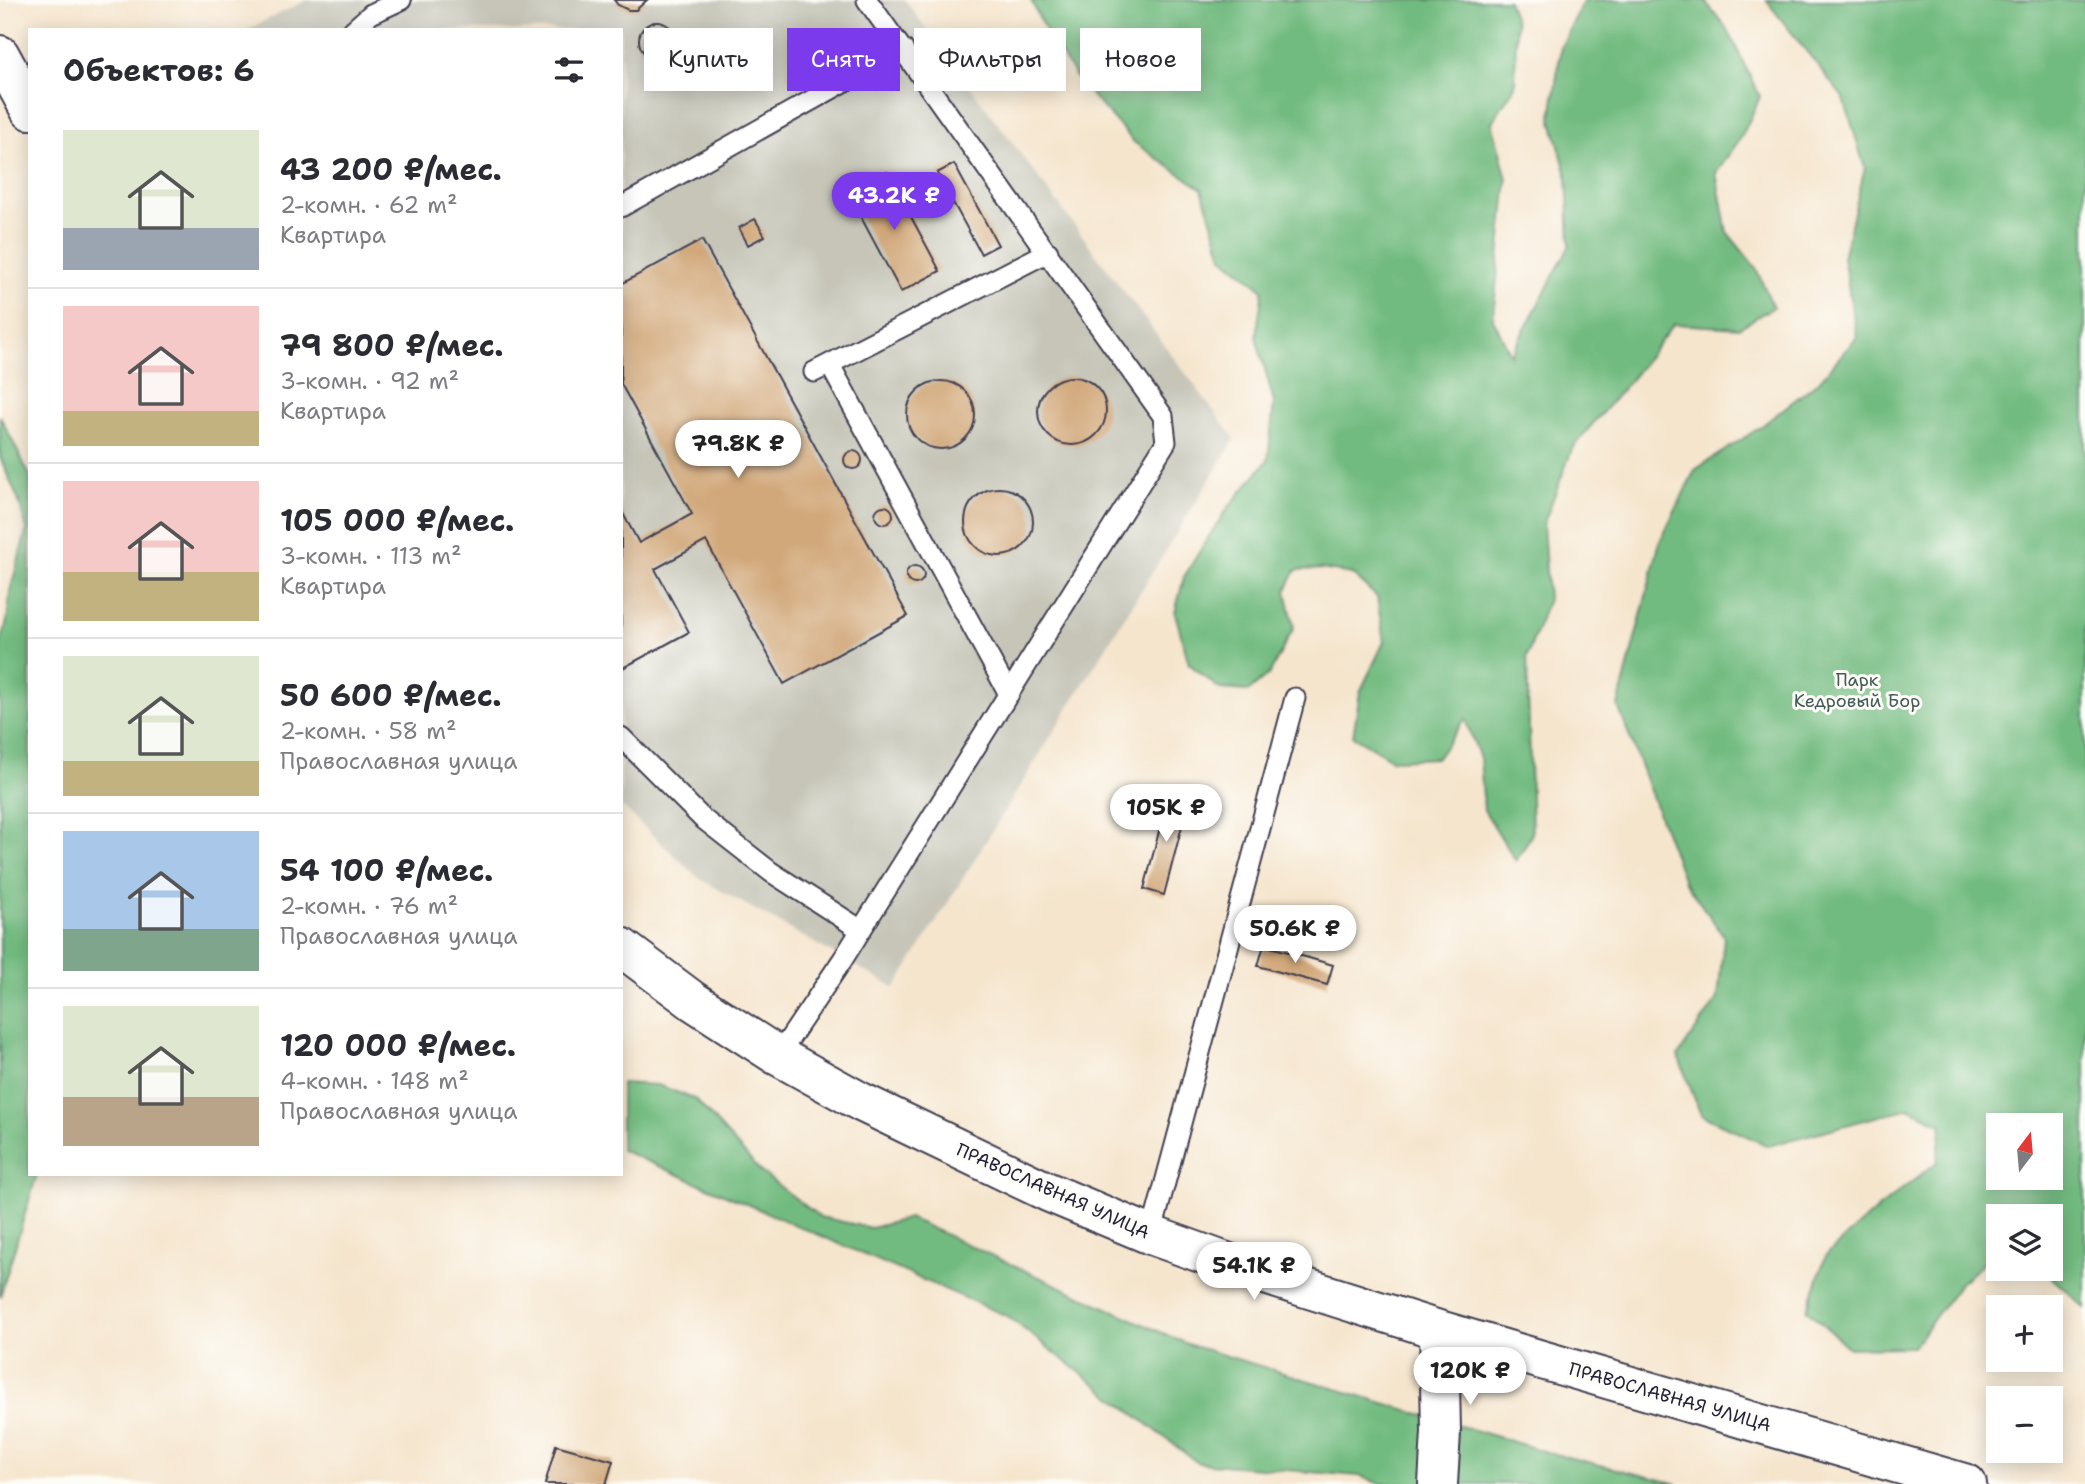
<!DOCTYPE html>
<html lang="ru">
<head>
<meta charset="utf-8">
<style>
	body { margin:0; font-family:"Shantell Sans",sans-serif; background:#f2f2f3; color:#2b2b33; height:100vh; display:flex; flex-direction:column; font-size:26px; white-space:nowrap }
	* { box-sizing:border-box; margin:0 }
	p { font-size:23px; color:#7c7c81 }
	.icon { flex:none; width:38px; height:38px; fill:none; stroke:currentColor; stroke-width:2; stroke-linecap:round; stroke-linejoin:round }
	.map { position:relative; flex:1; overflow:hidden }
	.details { position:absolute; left:28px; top:28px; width:595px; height:1148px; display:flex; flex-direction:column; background:#fff; border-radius:0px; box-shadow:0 4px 18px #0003 }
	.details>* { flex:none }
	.top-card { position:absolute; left:644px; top:28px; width:665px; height:63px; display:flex; gap:14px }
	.needle { width:46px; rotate:16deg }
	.buttons { position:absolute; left:1986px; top:1113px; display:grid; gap:14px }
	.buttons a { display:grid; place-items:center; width:77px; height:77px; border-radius:0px; background:#fff; box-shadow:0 4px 18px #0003; font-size:35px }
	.price { position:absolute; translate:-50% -60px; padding:0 16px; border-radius:24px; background:#fff; color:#222; font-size:23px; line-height:46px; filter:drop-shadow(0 2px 4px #0008) }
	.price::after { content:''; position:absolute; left:50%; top:42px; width:21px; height:16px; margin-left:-10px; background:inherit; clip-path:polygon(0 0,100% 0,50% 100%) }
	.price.active { background:#7c3aed; color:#fff }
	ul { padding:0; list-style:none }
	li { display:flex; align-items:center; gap:21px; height:175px; padding:0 35px }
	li+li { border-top:2px solid #e1e1e2 }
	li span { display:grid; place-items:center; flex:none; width:196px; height:140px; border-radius:0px; color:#555 }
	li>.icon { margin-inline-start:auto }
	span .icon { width:84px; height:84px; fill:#fffc; stroke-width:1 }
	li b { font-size:30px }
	h2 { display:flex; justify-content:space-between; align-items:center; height:84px; padding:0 35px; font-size:30px }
	.chip { padding:0 24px; border-radius:0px; background:#fff; box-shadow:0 4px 18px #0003; font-size:24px; line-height:63px }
	.chip.active { background:#7c3aed; color:#fff }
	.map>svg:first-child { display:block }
	.industrial { fill:#c6c5b8 }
	.forest { fill:#72bb80; stroke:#4a6e5e; stroke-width:2; fill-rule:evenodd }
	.building { fill:#d1a87a }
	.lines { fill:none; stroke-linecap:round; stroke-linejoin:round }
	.service-casing { stroke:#423f51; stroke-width:23 }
	.minor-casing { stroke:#423f51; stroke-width:42 }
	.service { stroke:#fff; stroke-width:19 }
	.minor { stroke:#fff; stroke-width:38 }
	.labels { text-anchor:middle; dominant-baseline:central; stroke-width:6; stroke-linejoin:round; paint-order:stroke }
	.park-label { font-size:18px; fill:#425a57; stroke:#fdfcf7 }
	.street-label { font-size:18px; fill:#22223b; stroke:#fdfcf7 }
</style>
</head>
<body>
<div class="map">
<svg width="2085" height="1484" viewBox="0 0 2085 1484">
	<rect width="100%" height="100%" fill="#fdfcf7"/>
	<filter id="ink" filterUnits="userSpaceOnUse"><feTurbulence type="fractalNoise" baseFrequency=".0143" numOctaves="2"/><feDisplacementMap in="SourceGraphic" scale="14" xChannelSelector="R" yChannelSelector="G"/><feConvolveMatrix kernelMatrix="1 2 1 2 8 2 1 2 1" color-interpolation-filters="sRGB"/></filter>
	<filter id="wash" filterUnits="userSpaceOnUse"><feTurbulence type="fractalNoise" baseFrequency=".00686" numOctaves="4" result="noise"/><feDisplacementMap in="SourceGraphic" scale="28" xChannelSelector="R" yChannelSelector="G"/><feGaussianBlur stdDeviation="1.57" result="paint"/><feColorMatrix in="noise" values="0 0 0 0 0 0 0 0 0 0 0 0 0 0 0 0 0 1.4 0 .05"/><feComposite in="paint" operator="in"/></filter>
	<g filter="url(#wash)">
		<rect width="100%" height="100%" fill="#f5e5cd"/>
		<path class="industrial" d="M307,0h598l330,439 -340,549 -195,-109 -79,-73v-776h-375z"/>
		<path class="forest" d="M1031,0h477l8,23 -1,63 -23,36 15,57 -14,140 18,36 59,-110 -3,-69 -16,-59 10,-70 23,-47h120l24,30 32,67 -18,39 -26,37 11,59 29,36 17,39 -34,21 -65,-4 -39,50 -62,73 -30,78 5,74 -21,58 5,177 -16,27 -32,-51 -4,-52 -15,-39 -28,39 -44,2 -40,-24 7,-44 24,-50 -7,-45 -25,-23 -31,-5 -25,1 -10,20 8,37 -24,46 -21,18 -29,-2 -31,-25 -14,-51 9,-36 20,-33 23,-35 41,-49 6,-58 -18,-65 7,-47 -41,-34 -20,-67 -67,-46 -59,-65 -35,-56z
			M1766,0h319v1308l-43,-39h9v-53h-53v45l-14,2 -23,19 -48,65 -64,1 -42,-38 19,-55 51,-46 60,-47 5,-38 -33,-16 -141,38 -67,-31 -23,-59 40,-58 6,-62 -40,-55 -66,-175 42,-165 35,-71 64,-42 60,-47 38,-44 -14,-80 22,-89 -21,-69zM1998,1125h53v53h-53z
			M0,416l30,60v698h7l-37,123v-651l7,-25 3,-30 17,-62 -9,-30 -18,-42z
			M621,1083l37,2 37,14 66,73 59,45 51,11 38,-10 278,126 360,108 131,32h-298l-20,-8 -162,-13 -191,-147 -386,-166z"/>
		<g id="blocks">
			<path class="building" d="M614,0h33l-11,10h-8l-10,-5z
				M639 40a18 18 0 1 1 36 0a18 18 0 1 1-36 0Z
				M954,164l44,81 -17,9 -44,-81z
				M887,172l53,99 -39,21 -53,-99z
				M755,219l10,17 -17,9 -9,-17z
				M702,240l206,376 -124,68 -78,-143 -51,28 34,63 -68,37v-159l18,33 53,-29 -71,-130v-100z
				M1038 411a34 34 0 1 1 68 0a34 34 0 1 1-68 0Z
				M907 415a34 34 0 1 1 68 0a34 34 0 1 1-68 0Z
				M844 460a9 9 0 1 1 18 0a9 9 0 1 1-18 0Z
				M965 522a34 34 0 1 1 68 0a34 34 0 1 1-68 0Z
				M875 515a9 9 0 1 1 18 0a9 9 0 1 1-18 0Z
				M906 575a9 9 0 1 1 18 0a9 9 0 1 1-18 0Z
				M1169,793l20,6 -25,96 -20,-6z
				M1264,945l69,20 -6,20 -69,-19z
				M556,1445l57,16 -7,23h-61z"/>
		</g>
	</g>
	<g filter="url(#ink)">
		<use href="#blocks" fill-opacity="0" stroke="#423f51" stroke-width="2"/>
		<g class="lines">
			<g class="service-casing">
				<path id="service" d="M353,30l18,-16 30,-14
					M621,207l282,-158
					M830,365l179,329
					M814,372l234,-120
					M621,737l81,81 69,54 90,58
					M778,1056l65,-97 323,-517 -3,-26 -296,-416
					M1151,1235l144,-537"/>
			</g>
			<g class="minor-casing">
				<path id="minor" d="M0,55l30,55
					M621,947l72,54 85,55 83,46 187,90 103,43 89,32 199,63 528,154
					M1438,1484l3,-52 -2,-102"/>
			</g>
			<use href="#service" class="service"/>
			<use href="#minor" class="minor"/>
		</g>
	</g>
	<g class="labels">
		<g class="park-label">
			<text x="1857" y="680">Парк<tspan x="1857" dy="21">Кедровый Бор</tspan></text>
		</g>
		<g class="street-label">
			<text transform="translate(1053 1191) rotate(24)">ПРАВОСЛАВНАЯ УЛИЦА</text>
			<text transform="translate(1670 1397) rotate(16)">ПРАВОСЛАВНАЯ УЛИЦА</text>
		</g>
	</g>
</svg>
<div class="buttons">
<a><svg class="needle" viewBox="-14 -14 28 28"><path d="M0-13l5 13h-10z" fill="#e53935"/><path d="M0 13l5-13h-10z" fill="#7c7c81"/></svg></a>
<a><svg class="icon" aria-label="layers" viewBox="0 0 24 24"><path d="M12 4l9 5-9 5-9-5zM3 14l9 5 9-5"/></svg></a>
<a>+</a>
<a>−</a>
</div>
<b class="price active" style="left:894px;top:232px">43.2K ₽</b>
<b class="price" style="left:738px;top:480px">79.8K ₽</b>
<b class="price" style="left:1166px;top:844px">105K ₽</b>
<b class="price" style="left:1295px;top:965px">50.6K ₽</b>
<b class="price" style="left:1254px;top:1302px">54.1K ₽</b>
<b class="price" style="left:1470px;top:1407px">120K ₽</b>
<div class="top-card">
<a class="chip">Купить</a>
<a class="chip active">Снять</a>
<a class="chip">Фильтры</a>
<a class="chip">Новое</a>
</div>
<section class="details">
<h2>Объектов: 6<svg class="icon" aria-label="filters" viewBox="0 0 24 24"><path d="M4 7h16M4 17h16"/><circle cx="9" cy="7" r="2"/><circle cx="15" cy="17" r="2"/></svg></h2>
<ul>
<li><span style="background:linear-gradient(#dfe7d0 70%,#9aa5b1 0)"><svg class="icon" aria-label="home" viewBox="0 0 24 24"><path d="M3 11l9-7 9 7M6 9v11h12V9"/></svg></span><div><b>43 200 ₽/мес.</b><p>2-комн. · 62 m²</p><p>Квартира</p></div></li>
<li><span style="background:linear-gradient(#f6c9c9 75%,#c2b280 0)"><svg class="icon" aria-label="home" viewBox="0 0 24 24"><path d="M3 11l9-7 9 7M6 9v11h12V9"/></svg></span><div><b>79 800 ₽/мес.</b><p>3-комн. · 92 m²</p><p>Квартира</p></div></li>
<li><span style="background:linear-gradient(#f6c9c9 65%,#c2b280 0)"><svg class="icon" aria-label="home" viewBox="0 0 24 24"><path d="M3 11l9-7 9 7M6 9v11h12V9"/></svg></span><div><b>105 000 ₽/мес.</b><p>3-комн. · 113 m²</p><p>Квартира</p></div></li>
<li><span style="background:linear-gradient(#dfe7d0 75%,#c2b280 0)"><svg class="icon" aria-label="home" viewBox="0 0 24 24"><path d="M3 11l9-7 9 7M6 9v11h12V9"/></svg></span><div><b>50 600 ₽/мес.</b><p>2-комн. · 58 m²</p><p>Православная улица</p></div></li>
<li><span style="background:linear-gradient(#a9c7e8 70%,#7fa58c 0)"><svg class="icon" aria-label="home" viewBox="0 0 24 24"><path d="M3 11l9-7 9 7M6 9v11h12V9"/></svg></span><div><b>54 100 ₽/мес.</b><p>2-комн. · 76 m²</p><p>Православная улица</p></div></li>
<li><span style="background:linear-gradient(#dfe7d0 65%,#b9a48a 0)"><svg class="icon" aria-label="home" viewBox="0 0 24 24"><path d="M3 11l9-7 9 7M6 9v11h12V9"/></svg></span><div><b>120 000 ₽/мес.</b><p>4-комн. · 148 m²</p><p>Православная улица</p></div></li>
</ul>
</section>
</div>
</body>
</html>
